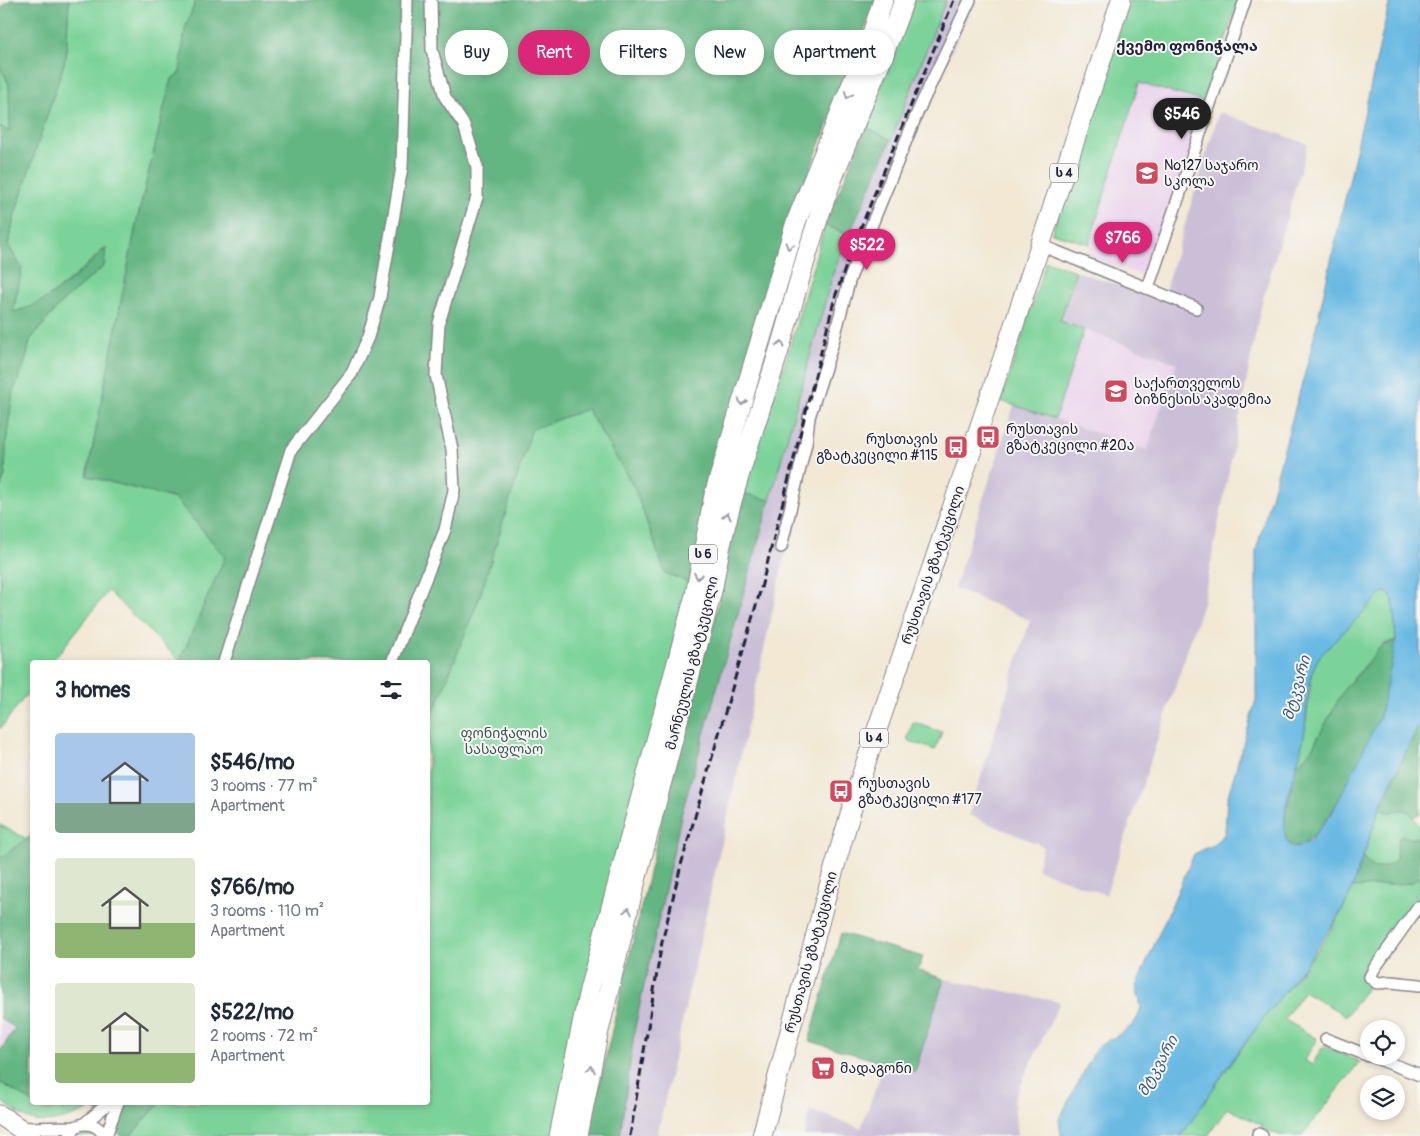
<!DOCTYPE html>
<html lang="en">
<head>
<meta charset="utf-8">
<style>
	body { margin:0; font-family:Pangolin,"Noto Sans Georgian",sans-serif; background:#f6f6f7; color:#1f2937; height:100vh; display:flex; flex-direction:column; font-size:19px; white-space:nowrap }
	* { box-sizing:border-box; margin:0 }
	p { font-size:16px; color:#747a83 }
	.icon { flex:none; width:28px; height:28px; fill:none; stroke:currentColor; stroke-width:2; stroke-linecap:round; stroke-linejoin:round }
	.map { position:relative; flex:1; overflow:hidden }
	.panel { position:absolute; left:30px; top:660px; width:400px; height:445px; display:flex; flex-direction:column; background:#fff; border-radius:5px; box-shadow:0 2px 8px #0003 }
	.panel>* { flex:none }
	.top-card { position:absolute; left:445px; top:30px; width:475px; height:45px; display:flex; gap:10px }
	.controls { position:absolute; left:1360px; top:1020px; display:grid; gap:10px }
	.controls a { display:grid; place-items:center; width:45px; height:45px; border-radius:50%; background:#fff; box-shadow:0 2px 8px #0003; font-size:25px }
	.price { position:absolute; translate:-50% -42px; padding:0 11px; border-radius:18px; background:#db2777; color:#fff; font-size:16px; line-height:32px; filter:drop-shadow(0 1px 2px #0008) }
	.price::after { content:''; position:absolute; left:50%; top:30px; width:15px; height:11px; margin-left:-8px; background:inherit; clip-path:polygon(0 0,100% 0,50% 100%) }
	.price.selected { background:#222; color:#fff }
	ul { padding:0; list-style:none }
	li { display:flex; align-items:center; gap:15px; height:125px; padding:0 25px }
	li span { display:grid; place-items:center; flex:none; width:140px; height:100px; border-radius:5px; color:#555 }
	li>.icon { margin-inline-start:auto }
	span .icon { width:60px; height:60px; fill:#fffc; stroke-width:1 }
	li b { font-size:21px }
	h2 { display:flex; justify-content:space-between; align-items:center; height:60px; padding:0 25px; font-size:21px }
	.tag { padding:0 18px; border-radius:22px; background:#fff; box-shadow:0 2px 8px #0003; font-size:18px; line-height:45px }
	.tag.selected { background:#db2777; color:#fff }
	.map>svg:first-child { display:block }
	.built { fill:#ead1ed }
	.industrial { fill:#cabfd7 }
	.green { fill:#7bd399; stroke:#4e7a6a }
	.forest { fill:#64b581; stroke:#436c5e }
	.water { fill:#69b9e3; stroke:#466e8f; fill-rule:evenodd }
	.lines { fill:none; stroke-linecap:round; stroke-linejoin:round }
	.minor-casing { stroke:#8a8588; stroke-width:14 }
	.trunk-casing { stroke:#8a8588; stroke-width:21 }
	.minor { stroke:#fff; stroke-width:11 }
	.trunk { stroke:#fff; stroke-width:19 }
	.rail { stroke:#22223b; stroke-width:3; stroke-dasharray:8 4; stroke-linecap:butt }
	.oneway { stroke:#9c9ca7 }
	.labels { text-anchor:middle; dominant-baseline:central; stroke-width:4; stroke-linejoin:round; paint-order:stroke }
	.shield { fill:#f6f6f2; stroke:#626272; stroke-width:1 }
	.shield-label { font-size:12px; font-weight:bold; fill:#22223b }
	.poi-label { font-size:14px; fill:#22223b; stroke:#f6f6f2; text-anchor:start }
	.street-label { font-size:14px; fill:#22223b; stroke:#f6f6f2 }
	.park-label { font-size:14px; fill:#3d5757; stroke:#f6f6f2 }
	.neighbourhood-label { font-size:15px; font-weight:bold; fill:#22223b; stroke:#f6f6f2 }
	.water-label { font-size:15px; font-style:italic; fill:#3b5776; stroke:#f6f6f2 }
</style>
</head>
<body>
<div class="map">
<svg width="1420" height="1136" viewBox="0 0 1420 1136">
	<rect width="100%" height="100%" fill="#f6f6f2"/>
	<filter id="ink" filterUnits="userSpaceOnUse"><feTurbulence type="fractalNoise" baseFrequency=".02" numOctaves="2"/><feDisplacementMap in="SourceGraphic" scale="10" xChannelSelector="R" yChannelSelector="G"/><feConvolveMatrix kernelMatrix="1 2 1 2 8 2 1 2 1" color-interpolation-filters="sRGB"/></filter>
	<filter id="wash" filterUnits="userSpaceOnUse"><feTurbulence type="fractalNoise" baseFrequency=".0096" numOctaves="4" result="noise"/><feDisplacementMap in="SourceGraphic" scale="20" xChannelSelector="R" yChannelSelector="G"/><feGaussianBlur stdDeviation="1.12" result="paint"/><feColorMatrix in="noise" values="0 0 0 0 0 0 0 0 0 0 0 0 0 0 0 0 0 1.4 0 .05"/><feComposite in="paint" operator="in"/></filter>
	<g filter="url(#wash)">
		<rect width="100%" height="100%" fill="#f2e8d4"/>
		<path class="built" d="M1139,82l67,20 -57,176 -61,-22 1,-12z
			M1084,330l92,33 -29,87 -92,-31z
			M0,1018l15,10 -15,23z"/>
		<path class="industrial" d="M946,0h28l-123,281 -40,155 -154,700h-37l15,-109 47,-216 151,-538 58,-133z
			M1219,112l89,32 -47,162 -58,297 -97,292 -69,-26 6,-23 -74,-31 61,-195 -76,-32 60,-183 133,45 29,-87 -116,-42 16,-50 86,29z
			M944,979l116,23 -46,97 3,37h-213l6,-26 51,18 24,-66 30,10z"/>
		<path class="green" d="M69,0h127l-11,29 -5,44 -9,6 -35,146 -49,251 89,23 49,58 -45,104 -72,-70 -56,71h-20v25l-32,42v-240l5,-14 1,-33 7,-50 13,-33 4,-19 30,-36 44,-38 1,-18 -30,28 -37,29 -25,7 9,-44 -14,-23 7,-31 51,-157z
			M914,0h32l-55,140 -25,-13z
			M1130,0h108l-32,102 -67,-19 -50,161 -37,-11z
			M0,66l9,18 1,49 -10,-7z
			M825,225l24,10 -16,38 -63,227 -29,-7 46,-137z
			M1046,261l30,10 -16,50 24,9 -29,89 -54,-18z
			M587,409l48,80 30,84 28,11 -140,552h-423l30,-33 268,-1v-380l10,-20 42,-106 51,-167z
			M1383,592h5l5,8 3,40 -12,4 -39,44 -34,62 -15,16 8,-31 9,-67 6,-11z
			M913,722l29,10 -7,18 -28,-10z
			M1380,808l10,5 12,-4 8,3 10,15v29l-3,-6 1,-13 -6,2 -13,-2 -4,25 -10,5 -12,1 -10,-11z
			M0,825l29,15 -29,18z
			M1420,876v15l-4,3 4,7 -53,80 2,4 -23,31 -42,-25 -20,28 33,20 -13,21 8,5 10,-17 5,-1 33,15 -58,74h-19l-23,-7 2,-4 -35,-17 -19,28h-27c27,-40 54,-80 84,-119 30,-40 70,-81 87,-129l59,-5z
			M0,1082l45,28 47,-2c-17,8 -42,18 -61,12 -11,-4 -22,-14 -31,-20z
			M87,1127l12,9h-24l2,-4z"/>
		<path class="forest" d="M10,0h59l-3,57 -51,157 -7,31 14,23 -9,44c37,-8 65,-38 93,-64l-2,18 -44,38 -30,36 -4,19 -13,33 -7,50 -1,33 -5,14v-363l10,6 -1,-48 -9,-18v-57z
			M196,0h680l-70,180 -113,404 -28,-11 -30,-84 -48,-80 -55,20 -52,167 -42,106 -10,20v-60h-249l46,-105 -49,-58 -89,-23 49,-251 35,-146 9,-6 5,-44z
			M866,127l25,13 -42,95 -24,-10z
			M741,493l29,7 -88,312 -47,215 -15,109h-33l97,-411 30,-103z
			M1396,640c-3,25 -9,51 -16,75 -9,30 -55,124 -84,133l-6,-2 -4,-5 -2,-11 2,-20 10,-44 15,-16 34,-62 20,-21 14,-19z
			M1420,723v90l-6,5c-6,-10 -14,-9 -24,-5l-10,-5z
			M32,835v267l-32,-20v-31l15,-23 -15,-10v-160z
			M1406,836l6,3 6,-2 2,39 -9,7 -59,5 11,-31 10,11 12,-1 10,-6 4,-24z
			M841,933l82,24 -5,13 26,9 -29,93 -106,-31z
			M33,1103h127l-30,33h-9l-29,-28 -47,2z"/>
		<path class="water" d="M1390,0h30v723l-37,76 -35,100 -12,21 -26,38 -75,98 -54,80h-120l-2,-17 37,-70c14,-13 38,-16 44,-38 3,-9 -5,-17 -3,-27l57,-130 19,-9 12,-12 2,-34 29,-99v-149l54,-197zM1383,592h5l5,8 3,40 -16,76 -48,97 -22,28 -14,7c-9,-3 -11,-9 -11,-18 -2,-31 13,-63 19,-94 4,-27 1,-55 15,-79z"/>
	</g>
	<g filter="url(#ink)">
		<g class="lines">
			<g class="minor-casing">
				<path id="minor" d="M1040,245l156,63
					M1148,288l97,-288
					M781,547l25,-104 3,-26 22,-68 19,-71 68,-167 52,-111
					M224,662l67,-212 61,-77 16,-36 12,-40 22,-130 5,-167
					M392,662l53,-132 9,-40 -2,-41 -16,-74 3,-52 38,-126v-30l-13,-42 -19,-28 -13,-47 -1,-50
					M1420,908l-2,-1 -44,62 -4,8 7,6 14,-1 29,3
					M1326,1039l43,17
					M1371,1056l49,19
					M85,1123l25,-21
					M21,1128l54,-1
					M1258,1134l4,2
					M70,1136l5,-9c11,-6 23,-3 29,9
					M106,1136l12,-34"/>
			</g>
			<g class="trunk-casing">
				<path id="trunk" d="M0,1115l31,21
					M559,1136l30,-146 106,-395 19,-100 82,-273 76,-188 11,-34
					M578,1136l19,-97 33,-136 83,-316c12,-76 36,-142 59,-214 19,-59 33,-119 54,-177 24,-66 55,-129 78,-196
					M762,1136l65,-243 34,-116 146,-431 114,-346"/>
			</g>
			<use href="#minor" class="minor"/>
			<use href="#trunk" class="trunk"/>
			<path class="rail" d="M630,1136l32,-194 19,-77 80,-277 74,-291 17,-48 102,-249"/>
		</g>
		<defs><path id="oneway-chevron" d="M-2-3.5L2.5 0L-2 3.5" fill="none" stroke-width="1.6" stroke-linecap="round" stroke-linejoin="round" transform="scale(1.25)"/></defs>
		<g class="oneway">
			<use href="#oneway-chevron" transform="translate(848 95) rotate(112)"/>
			<use href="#oneway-chevron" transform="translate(789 246) rotate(107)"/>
			<use href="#oneway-chevron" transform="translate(781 344) rotate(-73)"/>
			<use href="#oneway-chevron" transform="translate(742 402) rotate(107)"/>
			<use href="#oneway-chevron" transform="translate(727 516) rotate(-76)"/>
			<use href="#oneway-chevron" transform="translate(698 576) rotate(101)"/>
			<use href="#oneway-chevron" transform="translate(628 911) rotate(-77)"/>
			<use href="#oneway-chevron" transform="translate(591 1069) rotate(-80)"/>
		</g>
	</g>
	<defs>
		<g id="school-square" transform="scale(1.25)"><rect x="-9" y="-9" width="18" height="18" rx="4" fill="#d1495b" stroke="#f6f6f2"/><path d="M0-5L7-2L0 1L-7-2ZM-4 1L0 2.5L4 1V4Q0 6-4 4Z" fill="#fff"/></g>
		<g id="university-square" transform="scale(1.25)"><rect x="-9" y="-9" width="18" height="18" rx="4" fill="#d1495b" stroke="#f6f6f2"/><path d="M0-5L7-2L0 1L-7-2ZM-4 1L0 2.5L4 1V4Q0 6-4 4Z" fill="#fff"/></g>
		<g id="bus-square" transform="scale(1.25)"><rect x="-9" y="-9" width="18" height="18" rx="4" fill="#d1495b" stroke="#f6f6f2"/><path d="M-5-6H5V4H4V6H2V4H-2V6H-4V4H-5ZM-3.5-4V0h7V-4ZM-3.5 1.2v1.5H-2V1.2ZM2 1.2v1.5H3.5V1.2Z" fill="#fff"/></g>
		<g id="supermarket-square" transform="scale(1.25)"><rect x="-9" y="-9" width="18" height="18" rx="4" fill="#d1495b" stroke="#f6f6f2"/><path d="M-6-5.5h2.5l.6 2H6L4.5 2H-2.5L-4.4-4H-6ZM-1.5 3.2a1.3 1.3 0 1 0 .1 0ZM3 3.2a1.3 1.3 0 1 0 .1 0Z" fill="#fff"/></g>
	</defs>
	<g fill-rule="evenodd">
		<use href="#school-square" x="1147" y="173"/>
		<use href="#university-square" x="1116" y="391"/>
		<use href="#bus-square" x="988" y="437"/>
		<use href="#bus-square" x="956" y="447"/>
		<use href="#bus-square" x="841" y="791"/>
		<use href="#supermarket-square" x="823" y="1068"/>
	</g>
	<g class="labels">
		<g class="shield">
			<rect x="1050" y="163.5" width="28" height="19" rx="4"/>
			<rect x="689" y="544.5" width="28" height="19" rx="4"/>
			<rect x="860" y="728.5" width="28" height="19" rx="4"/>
		</g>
		<g class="shield-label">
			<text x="1064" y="173">ს 4</text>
			<text x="703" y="554">ს 6</text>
			<text x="874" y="738">ს 4</text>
		</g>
		<g class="poi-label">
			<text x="1164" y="165">№127 საჯარო<tspan x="1164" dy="16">სკოლა</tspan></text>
			<text x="1134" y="383">საქართველოს<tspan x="1134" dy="16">ბიზნესის აკადემია</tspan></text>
			<text x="1006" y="429">რუსთავის<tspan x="1006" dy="16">გზატკეცილი #20ა</tspan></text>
			<text x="938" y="439" text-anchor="end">რუსთავის<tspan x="938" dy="16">გზატკეცილი #115</tspan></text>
			<text x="858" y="783">რუსთავის<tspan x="858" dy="16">გზატკეცილი #177</tspan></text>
			<text x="840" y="1068">მადაგონი</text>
		</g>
		<g class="street-label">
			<text transform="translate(933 565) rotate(-71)">რუსთავის გზატკეცილი</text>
			<text transform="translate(692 663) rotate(-76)">მარნეულის გზატკეცილი</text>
			<text transform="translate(811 952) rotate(-75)">რუსთავის გზატკეცილი</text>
		</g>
		<g class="park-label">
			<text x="504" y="733">ფონიჭალის<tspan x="504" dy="16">სასაფლაო</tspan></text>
		</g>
		<g class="neighbourhood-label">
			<text x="1187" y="46">ქვემო ფონიჭალა</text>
		</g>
		<g class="water-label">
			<text transform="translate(1297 688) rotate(-74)">მტკვარი</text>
			<text transform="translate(1158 1066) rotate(-61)">მტკვარი</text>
		</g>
	</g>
</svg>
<div class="controls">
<a><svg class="icon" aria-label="locate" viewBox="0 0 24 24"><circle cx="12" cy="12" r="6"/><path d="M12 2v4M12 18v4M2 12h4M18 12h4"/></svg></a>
<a><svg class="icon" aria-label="layers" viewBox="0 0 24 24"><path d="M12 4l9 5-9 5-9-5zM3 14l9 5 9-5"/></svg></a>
</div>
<b class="price selected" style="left:1182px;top:140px">$546</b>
<b class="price" style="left:1123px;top:264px">$766</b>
<b class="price" style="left:867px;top:271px">$522</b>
<div class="top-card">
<a class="tag">Buy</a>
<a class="tag selected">Rent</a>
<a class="tag">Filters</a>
<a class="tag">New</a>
<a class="tag">Apartment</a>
</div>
<section class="panel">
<h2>3 homes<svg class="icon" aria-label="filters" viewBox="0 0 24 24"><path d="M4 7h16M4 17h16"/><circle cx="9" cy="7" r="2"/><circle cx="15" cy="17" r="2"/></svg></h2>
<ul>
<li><span style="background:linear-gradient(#a9c7e8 70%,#7fa58c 0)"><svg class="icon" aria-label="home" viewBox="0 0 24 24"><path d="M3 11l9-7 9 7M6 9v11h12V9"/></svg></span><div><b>$546/mo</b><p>3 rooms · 77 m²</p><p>Apartment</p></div></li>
<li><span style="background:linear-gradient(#dfe7d0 65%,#8fb573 0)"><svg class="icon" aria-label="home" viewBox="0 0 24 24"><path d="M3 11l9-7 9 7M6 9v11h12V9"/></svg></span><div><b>$766/mo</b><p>3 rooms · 110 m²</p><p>Apartment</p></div></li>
<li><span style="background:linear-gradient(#dfe7d0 70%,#8fb573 0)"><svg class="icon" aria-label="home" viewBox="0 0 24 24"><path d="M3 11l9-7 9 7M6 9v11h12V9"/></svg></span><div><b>$522/mo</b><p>2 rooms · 72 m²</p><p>Apartment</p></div></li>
</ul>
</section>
</div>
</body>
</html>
